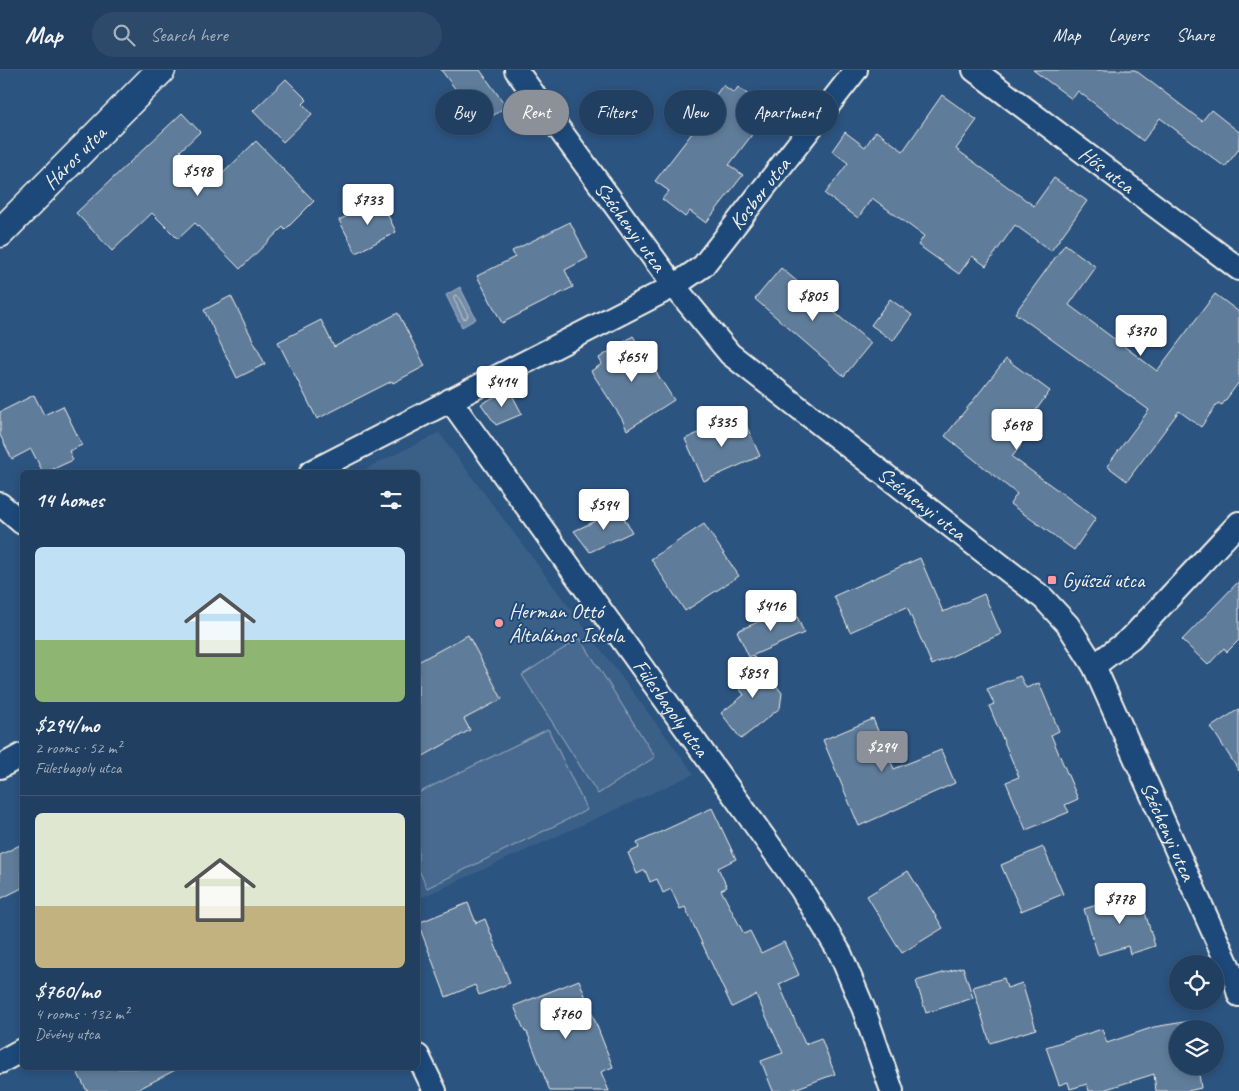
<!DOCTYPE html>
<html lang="en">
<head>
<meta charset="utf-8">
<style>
	body { margin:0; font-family:Caveat,sans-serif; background:#2d4a6a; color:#f1f3f6; height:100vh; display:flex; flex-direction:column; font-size:19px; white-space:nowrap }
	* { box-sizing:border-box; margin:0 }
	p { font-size:16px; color:#a2afbd }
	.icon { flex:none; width:28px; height:28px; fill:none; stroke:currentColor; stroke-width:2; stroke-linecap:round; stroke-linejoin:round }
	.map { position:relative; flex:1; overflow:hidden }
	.details { position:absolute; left:20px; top:400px; width:400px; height:600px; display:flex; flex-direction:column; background:#213f61; border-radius:8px; box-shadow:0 2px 8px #0003,0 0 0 1px #3e5876 }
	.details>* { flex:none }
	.guide { position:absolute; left:435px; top:20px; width:475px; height:45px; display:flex; gap:10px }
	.buttons { position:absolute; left:1169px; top:885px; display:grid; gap:10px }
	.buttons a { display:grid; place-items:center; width:55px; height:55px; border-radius:50%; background:#213f61; box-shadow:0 2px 8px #0003,0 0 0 1px #3e5876; font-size:25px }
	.price { position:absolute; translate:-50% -42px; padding:0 11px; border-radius:5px; background:#fff; color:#222; font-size:16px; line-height:32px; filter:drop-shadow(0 1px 2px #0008) }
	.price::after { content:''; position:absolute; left:50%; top:30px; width:15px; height:11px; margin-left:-8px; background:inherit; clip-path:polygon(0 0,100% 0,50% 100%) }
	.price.current { background:#8c9099; color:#fff }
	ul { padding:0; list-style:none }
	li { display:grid; align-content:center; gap:10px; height:265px; padding:0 15px }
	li+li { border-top:1px solid #3e5876 }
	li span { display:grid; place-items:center; height:155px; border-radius:8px; color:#555 }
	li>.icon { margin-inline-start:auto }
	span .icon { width:90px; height:90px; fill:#fffc; stroke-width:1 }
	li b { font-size:21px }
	h2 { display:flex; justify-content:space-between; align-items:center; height:60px; padding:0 15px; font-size:21px }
	.chip { padding:0 18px; border-radius:22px; background:#213f61; box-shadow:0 2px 8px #0003,0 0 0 1px #3e5876; font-size:18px; line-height:45px }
	.chip.current { background:#8c9099; color:#fff }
	header { display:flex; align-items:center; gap:30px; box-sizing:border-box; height:70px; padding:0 25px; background:#213f61; border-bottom:1px solid #3e5876 }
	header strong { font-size:24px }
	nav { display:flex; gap:28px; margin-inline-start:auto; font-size:18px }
	.search { width:350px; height:45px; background:#2d4a6a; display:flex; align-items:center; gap:12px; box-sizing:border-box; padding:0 18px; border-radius:28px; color:#a2afbd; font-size:19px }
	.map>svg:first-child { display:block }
	.built { fill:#3b6088 }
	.green { fill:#496b90; stroke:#9eaebc }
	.water { fill:#738ca6; stroke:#a7b4c0 }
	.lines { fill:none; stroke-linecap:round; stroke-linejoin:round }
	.shore { stroke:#c0c9ce; stroke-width:1 }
	.building { fill:#5e7b9a; stroke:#f4f1e8 }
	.minor-casing { stroke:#f4f1e8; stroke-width:26 }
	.tertiary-casing { stroke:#f4f1e8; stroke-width:31 }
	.minor { stroke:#1f4a7a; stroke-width:22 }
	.tertiary { stroke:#1f4a7a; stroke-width:28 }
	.poi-dot { fill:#ff9aa2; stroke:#1f4a7a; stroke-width:2 }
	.labels { text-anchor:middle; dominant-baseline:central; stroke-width:4; stroke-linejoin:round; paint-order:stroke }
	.street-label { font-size:21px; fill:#f4f1e8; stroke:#1f4a7a }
	.poi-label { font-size:21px; fill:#f4f1e8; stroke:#1f4a7a; text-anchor:start }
</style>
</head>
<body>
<header>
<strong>Map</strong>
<div class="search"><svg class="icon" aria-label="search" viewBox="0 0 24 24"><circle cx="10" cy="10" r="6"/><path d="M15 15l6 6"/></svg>Search here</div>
<nav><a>Map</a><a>Layers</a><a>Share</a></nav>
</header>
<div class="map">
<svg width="1239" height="1021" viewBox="0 0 1239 1021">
	<rect width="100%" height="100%" fill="#2c5481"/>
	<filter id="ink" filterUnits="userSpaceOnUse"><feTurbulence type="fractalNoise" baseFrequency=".02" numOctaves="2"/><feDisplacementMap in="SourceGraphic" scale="10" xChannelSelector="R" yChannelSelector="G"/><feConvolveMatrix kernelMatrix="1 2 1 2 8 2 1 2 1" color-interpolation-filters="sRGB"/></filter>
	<g filter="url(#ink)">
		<path class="built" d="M439,363l255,341 -276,125v-427h-59z"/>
		<path class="green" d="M580,568l75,119 -57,37 -76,-119z
			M548,659l39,81 -160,78 -9,-20v-75z"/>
		<path class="water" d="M460,217l16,32 -14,8 -16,-32z"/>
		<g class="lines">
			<path class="shore" d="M457,225l11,20 -2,4 -3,-1 -9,-19v-3z"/>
		</g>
		<path class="building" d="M441,0h39l26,36 -24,18z
			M1033,0h102l67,51 9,-11 28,22v17l-14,18 -65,-49 -17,23 -65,-50 -6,8z
			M286,9l21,21 -4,4 9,10 -29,28 -30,-31z
			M723,15l11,8 4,-6 32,24 -41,54 14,10 -37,48 -16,-12 -5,6 -23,-18 7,-8 -14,-10 41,-53 -3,-2z
			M942,25l35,25 -21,29 78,57 20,-28 33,23 -36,50 -36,-26 -29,41 -14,-10 -13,18 -41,-29 6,-9 -52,-38 -14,20 -33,-24 23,-31 -16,-12 13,-19 20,15 11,-16 27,20z
			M182,43l18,19 -20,19 32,33 44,-43 58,60 -29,29 -2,-3 -43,42 -45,-46 -17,16 -26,-26 -40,38 -36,-38z
			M380,129l16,33 -40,21 -17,-33z
			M570,152l18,36 -23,12 8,17 -71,36 -25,-47 38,-19 -3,-6z
			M1065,174l31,23 -27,38 88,66 58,-77 24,18v70l-17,23 -4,-2 -17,24 -22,-16 -52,70 -20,-15 42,-56 -134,-97z
			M781,198l90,75 -27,33 -89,-77z
			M231,226l34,68 -28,14 -33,-68z
			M890,229l22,16 -19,26 -22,-16z
			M398,243l27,53 -32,17 -1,-2 -75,38 -39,-77 43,-22 13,27z
			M633,266l41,64 -47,30 -5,-11 -31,-48 11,-7 -3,-6z
			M1006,289l44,32 -36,49 7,5 -9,12 84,61 -22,32 -64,-46 7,-10 -72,-58z
			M509,319l13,25 -26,11 -15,-21z
			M34,325l10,20 19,-9 19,39 -13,6 4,9 -26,12h-4l-12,-23 -19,10 -12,-24v-23z
			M741,344l19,42 -56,25 -19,-42z
			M619,440l13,22 -42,20 -16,-21z
			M704,454l35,52 -54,35 -34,-52z
			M920,488l23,54 41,-18 17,40 -69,31 -25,-58 -57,25 -16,-36z
			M1239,511v59l-12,12 -3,-4 -16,17 -26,-25z
			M793,537l11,26 -55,24 -12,-26z
			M468,565l34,64 -38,20 6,11 -52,29v-97z
			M754,587l28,36 -2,15 -39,31 -20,-26 23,-18 -14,-19z
			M1020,606l6,12 13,-5 20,48 -8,4 27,64 -13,6 4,7 -43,18 -20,-48 13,-5 -30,-71 5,-2 -7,-15z
			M1239,639v62l-28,-44z
			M873,649l21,50 47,-19 14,33 -96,43 -36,-86z
			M712,738l24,51 -18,9 9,19 -6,3 23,44 6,-3 11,22 23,-11 15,33 -20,9 26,60 16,-6 14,36 -46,17h-16l-12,-30 22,-8 -27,-58 -24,12 -47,-100 -5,2 -9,-20 -8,4 -6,-14 -7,3 -5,-12 -8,4 -9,-21 11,-5 -2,-5z
			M22,774v44l-22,11v-44z
			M1043,777l20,47 -42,17 -20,-46z
			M908,801l35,57 -41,25 -35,-57z
			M1139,822l16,54 -25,8 -2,-8 -30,9 -14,-46z
			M468,833l8,20 9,-4 25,64 -31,12 -4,-10 -29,12 -28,-74z
			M963,897l10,31 -47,15 -10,-32z
			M1004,908l3,10 15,-5 14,46 -46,14 -17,-56z
			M579,910l34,87 -12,5 8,19h-59l-23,-59h-2l-11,-26z
			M1190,951l1,8h-13v37h20l3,22 -13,3h-32l-2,-17 -54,17h-11l-2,-7 -17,5 -2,-7 -9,3 -13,-38 56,-18 5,14 47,-16z
			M75,998h104l-44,23h-48z"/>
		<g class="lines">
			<g class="minor-casing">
				<g id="minor">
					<path id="s1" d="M516,0l158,216 56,68 313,244 25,27 26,41 142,317 3,12"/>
					<path id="s2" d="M974,0l265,199"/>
					<path id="s3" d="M450,330l351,489 39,64 24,57 28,81"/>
					<path id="s4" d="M311,402l363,-186 29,-20 153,-196"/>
					<path d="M0,434l22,19"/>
					<path d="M1094,596l37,-28 108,-115"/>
					<path d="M0,697l22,-12"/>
					<path d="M418,986l17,35"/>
					<path d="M0,992l22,-12"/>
				</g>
			</g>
			<g class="tertiary-casing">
				<g id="tertiary">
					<path id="s5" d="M0,163l161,-163"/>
				</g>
			</g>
			<use href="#minor" class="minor"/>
			<use href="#tertiary" class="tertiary"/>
		</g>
	</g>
	<g class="poi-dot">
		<rect x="1047" y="505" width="10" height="10" rx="2.5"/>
		<circle cx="499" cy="553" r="5"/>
	</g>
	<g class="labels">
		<g class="street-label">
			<text stroke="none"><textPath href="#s5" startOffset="106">Háros utca</textPath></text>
			<text stroke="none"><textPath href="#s2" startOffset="166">Hős utca</textPath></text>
			<text stroke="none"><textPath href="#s4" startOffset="535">Kosbor utca</textPath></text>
			<text stroke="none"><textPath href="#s1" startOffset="194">Széchenyi utca</textPath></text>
			<text stroke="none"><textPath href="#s1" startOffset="599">Széchenyi utca</textPath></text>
			<text stroke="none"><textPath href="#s3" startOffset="379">Fülesbagoly utca</textPath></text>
			<text stroke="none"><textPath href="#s1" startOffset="1019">Széchenyi utca</textPath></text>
		</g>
		<g class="poi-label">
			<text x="1062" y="510">Gyűszű utca</text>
			<text x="509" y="541">Herman Ottó<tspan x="509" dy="24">Általános Iskola</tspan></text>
		</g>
	</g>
</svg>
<div class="buttons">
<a><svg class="icon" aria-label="locate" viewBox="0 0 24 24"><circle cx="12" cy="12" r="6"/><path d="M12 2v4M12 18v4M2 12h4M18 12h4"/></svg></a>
<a><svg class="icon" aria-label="layers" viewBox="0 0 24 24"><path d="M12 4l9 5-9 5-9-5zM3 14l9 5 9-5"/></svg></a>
</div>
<b class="price" style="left:198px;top:127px">$598</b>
<b class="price" style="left:368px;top:156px">$733</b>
<b class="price" style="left:813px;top:252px">$805</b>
<b class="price" style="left:1141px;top:287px">$370</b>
<b class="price" style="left:632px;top:313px">$654</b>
<b class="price" style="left:502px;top:338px">$414</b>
<b class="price" style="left:722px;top:378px">$335</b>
<b class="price" style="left:1017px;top:381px">$698</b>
<b class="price" style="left:604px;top:461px">$594</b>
<b class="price" style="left:771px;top:562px">$416</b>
<b class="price" style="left:753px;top:629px">$859</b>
<b class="price current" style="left:882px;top:703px">$294</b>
<b class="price" style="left:1120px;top:855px">$778</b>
<b class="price" style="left:566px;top:970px">$760</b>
<div class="guide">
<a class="chip">Buy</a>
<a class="chip current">Rent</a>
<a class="chip">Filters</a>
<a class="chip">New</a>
<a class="chip">Apartment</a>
</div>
<section class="details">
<h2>14 homes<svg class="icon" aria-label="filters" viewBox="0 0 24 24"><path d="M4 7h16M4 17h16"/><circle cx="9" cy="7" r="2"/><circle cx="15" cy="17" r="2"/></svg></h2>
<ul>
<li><span style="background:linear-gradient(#bfe0f5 60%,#8fb573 0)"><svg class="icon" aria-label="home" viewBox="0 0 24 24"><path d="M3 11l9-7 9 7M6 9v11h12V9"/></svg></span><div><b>$294/mo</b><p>2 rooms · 52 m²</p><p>Fülesbagoly utca</p></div></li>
<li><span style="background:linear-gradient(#dfe7d0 60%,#c2b280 0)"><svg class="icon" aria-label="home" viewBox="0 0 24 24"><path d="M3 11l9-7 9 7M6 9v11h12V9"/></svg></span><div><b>$760/mo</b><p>4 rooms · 132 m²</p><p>Dévény utca</p></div></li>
</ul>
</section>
</div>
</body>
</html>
